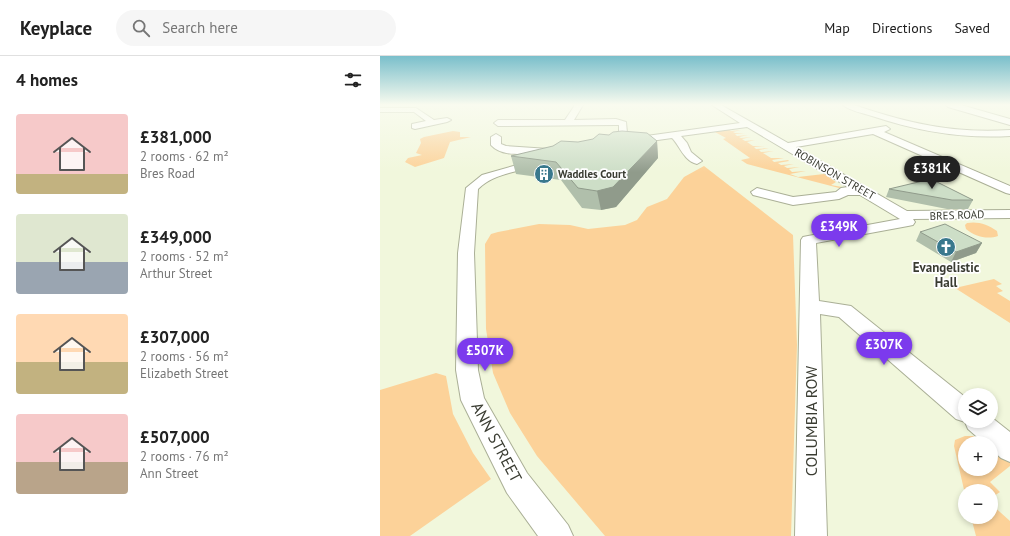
<!DOCTYPE html>
<html lang="en">
<head>
<meta charset="utf-8">
<style>
	body { margin:0; font-family:"PT Sans",sans-serif; background:#f6f6f6; color:#222; height:100vh; display:flex; flex-direction:column; font-size:15px; white-space:nowrap }
	* { box-sizing:border-box; margin:0 }
	p { font-size:13px; color:#767676 }
	.icon { flex:none; width:22px; height:22px; fill:none; stroke:currentColor; stroke-width:2; stroke-linecap:round; stroke-linejoin:round }
	.map { position:relative; flex:1; overflow:hidden }
	.panel { display:flex; flex-direction:column; background:#fff; width:380px }
	.panel>* { flex:none }
	.controls { position:absolute; left:578px; top:332px; display:grid; gap:8px }
	.controls a { display:grid; place-items:center; width:40px; height:40px; border-radius:50%; background:#fff; box-shadow:0 2px 6px #0003; font-size:20px }
	.price { position:absolute; translate:-50% -34px; padding:0 9px; border-radius:14px; background:#7c3aed; color:#fff; font-size:13px; line-height:26px; filter:drop-shadow(0 1px 2px #0008) }
	.price::after { content:''; position:absolute; left:50%; top:24px; width:12px; height:9px; margin-left:-6px; background:inherit; clip-path:polygon(0 0,100% 0,50% 100%) }
	.price.active { background:#222; color:#fff }
	ul { padding:0; list-style:none }
	li { display:flex; align-items:center; gap:12px; height:100px; padding:0 16px }
	li span { display:grid; place-items:center; flex:none; width:112px; height:80px; border-radius:4px; color:#555 }
	li>.icon { margin-inline-start:auto }
	span .icon { width:48px; height:48px; fill:#fffc; stroke-width:1 }
	li b { font-size:17px }
	h2 { display:flex; justify-content:space-between; align-items:center; height:48px; padding:0 16px; font-size:17px }
	header { display:flex; align-items:center; gap:24px; box-sizing:border-box; height:56px; padding:0 20px; background:#fff; border-bottom:1px solid #e0e0e0 }
	header strong { font-size:19px }
	nav { display:flex; gap:22px; margin-inline-start:auto; font-size:14px }
	.search { width:280px; height:36px; background:#f6f6f6; display:flex; align-items:center; gap:10px; box-sizing:border-box; padding:0 14px; border-radius:22px; color:#767676; font-size:15px }
	main { display:flex; flex:1; min-height:0 }
	.map>svg:first-child { display:block }
	.green { fill:#fcd299 }
	.lines { fill:none; stroke-linecap:round; stroke-linejoin:round }
	.street-casing { stroke:#aaaf96; stroke-width:2 }
	.primary-casing { stroke:#aaaf96; stroke-width:2 }
	.street { fill:#fff; fill-rule:evenodd }
	.primary { fill:#fff; fill-rule:evenodd }
	.wall { fill:#b0bfab }
	.shaded-wall { fill:#909b8b }
	.building { fill:#cddec7; stroke:#909b8b }
	.labels { text-anchor:middle; dominant-baseline:central; stroke-width:3.5; stroke-linejoin:round; paint-order:stroke }
	.far-poi-label { font-size:11px; font-weight:bold; fill:#3a3c32; stroke:#fff; text-anchor:start }
	.far-street-label { font-size:11px; fill:#3a3c32; stroke:#fff }
	.poi-label { font-size:13px; font-weight:bold; fill:#3a3c32; stroke:#fff }
	.near-street-label { font-size:16px; fill:#3a3c32; stroke:#fff }
</style>
</head>
<body>
<header>
<strong>Keyplace</strong>
<div class="search"><svg class="icon" aria-label="search" viewBox="0 0 24 24"><circle cx="10" cy="10" r="6"/><path d="M15 15l6 6"/></svg>Search here</div>
<nav><a>Map</a><a>Directions</a><a>Saved</a></nav>
</header>
<main>
<section class="panel">
<h2>4 homes<svg class="icon" aria-label="filters" viewBox="0 0 24 24"><path d="M4 7h16M4 17h16"/><circle cx="9" cy="7" r="2"/><circle cx="15" cy="17" r="2"/></svg></h2>
<ul>
<li><span style="background:linear-gradient(#f6c9c9 75%,#c2b280 0)"><svg class="icon" aria-label="home" viewBox="0 0 24 24"><path d="M3 11l9-7 9 7M6 9v11h12V9"/></svg></span><div><b>£381,000</b><p>2 rooms · 62 m²</p><p>Bres Road</p></div></li>
<li><span style="background:linear-gradient(#dfe7d0 60%,#9aa5b1 0)"><svg class="icon" aria-label="home" viewBox="0 0 24 24"><path d="M3 11l9-7 9 7M6 9v11h12V9"/></svg></span><div><b>£349,000</b><p>2 rooms · 52 m²</p><p>Arthur Street</p></div></li>
<li><span style="background:linear-gradient(#ffd9b3 60%,#c2b280 0)"><svg class="icon" aria-label="home" viewBox="0 0 24 24"><path d="M3 11l9-7 9 7M6 9v11h12V9"/></svg></span><div><b>£307,000</b><p>2 rooms · 56 m²</p><p>Elizabeth Street</p></div></li>
<li><span style="background:linear-gradient(#f6c9c9 60%,#b9a48a 0)"><svg class="icon" aria-label="home" viewBox="0 0 24 24"><path d="M3 11l9-7 9 7M6 9v11h12V9"/></svg></span><div><b>£507,000</b><p>2 rooms · 76 m²</p><p>Ann Street</p></div></li>
</ul>
</section>
<div class="map">
<svg width="630" height="480" viewBox="0 0 630 480">
	<rect width="100%" height="100%" fill="#f1f7dc"/>
	<path class="green" d="M348,73l3,2 10,-1 -8,2 2,1h10l-10,1 2,2 11,-1 -9,2 2,1 10,-1 -9,2 3,2 10,-1 -8,2 6,4h12l-11,1 2,2 13,-1 -10,2 2,2 13,-1 -11,2 8,5h13l-12,2 2,2 14,-2 1,1 -11,2 3,2 13,-1 -10,2 3,2 13,-1 -11,2 3,3 14,-1 -16,3 8,3 26,-3 12,8 -5,3 11,2 -3,1 -92,-24 -6,-4 9,-2 -27,-19 3,-1 -13,-7z
		M73,75l7,1v5h11l-21,5 -6,16 -29,9 -10,-5 3,-4 14,-3 -6,-2 5,-10 -1,-4 4,-2z
		M324,110l89,69 4,110 -6,191h-186l-68,-80 -27,-43 -17,-40 -7,-44 -1,-85 6,-10 7,-2 41,-8 31,1 18,4 37,-4 12,-5 10,-13 20,-8 17,-22z
		M587,167c10,-2 21,1 30,8l1,5c-11,4 -24,0 -32,-7l-1,-4z
		M614,223l8,5 -6,2 7,5 -6,2 13,8v22l-55,-35z
		M56,317l10,3 7,38 20,39 18,26 -81,57h-30v-146z
		M585,380h8l13,7h-21v26h26v-22l19,16v3l-20,16 10,10 -9,6v-7h-26v3l-11,-48 1,-6z
		M611,448l19,17v15h-34l-5,-19h20z"/>
	<g class="lines">
		<g class="street-casing">
			<path id="street" d="M195,49h8l-9,15 42,-1 10,3 1,11 5,5 108,-15 -28,-18h9l67,38 98,-17 4,3 -6,3 126,54v8l-4,-1 -133,-59 -77,13 111,64 103,-1v8l-97,1 2,3 -2,3 -5,1 -92,17 3,58 32,5 114,91v24h26v-4l19,15v30l-9,-4 -10,-9v-6h-7l-16,-14 -3,-7 -9,-3 -117,-102 -19,-3 7,222h-32l6,-296 2,-3 5,-1 92,-17 -40,-24h-12l-9,4 -46,6 -40,-10 -2,-3 6,-4 36,9 43,-5 5,-4 7,-1 -101,-60 -66,9 6,7 4,9 11,9 -5,3c-13,-3 -17,-18 -25,-26l-43,6 -10,-8v-11h-3l-118,1 -4,-3 4,-3h67z
				M463,49h11c52,18 101,29 156,25v6c-48,3 -93,-5 -138,-20 -9,-3 -22,-5 -29,-11z
				M0,52h36l18,12 13,-2 4,2 -4,2 -32,7 -3,-1v-4l14,-3 -12,-9h-34z
				M116,78l5,3v7l5,2 43,3 13,6 -5,3c-5,-1 -10,-3 -16,-4 -15,-1 -38,4 -50,-9v-8z
				M158,103l5,3 -1,2c-21,8 -47,8 -64,25l-4,64 4,117 6,28 43,75 41,52 5,11h-35l-31,-43 -46,-93 -5,-30 2,-117 8,-65 16,-13z"/>
		</g>
		<g class="primary-casing">
			<path id="primary" d="M566,49h15l49,14v6l-62,-18z"/>
		</g>
		<use href="#street" class="street"/>
		<use href="#primary" class="primary"/>
	</g>
	<path class="wall" d="M277,85l1,17 -42,49 -15,3 -19,-2 -21,-28 -45,-6 -5,-18 67,-14z
		M509,133l84,11 -5,9h-21l-61,-12z
		M540,176l62,11 -6,10 -25,9 -35,-21z"/>
	<path class="shaded-wall" d="M277,85l1,17 -42,49 -15,3 -4,-19z
		M602,187l-6,10 -25,9 5,-10z"/>
	<path class="building" d="M242,75l25,2 10,8 -44,46 -16,4 -19,-3 -22,-26 -45,-6 42,-10 8,-5 17,1 15,-3 6,-5 10,1 4,-3z
		M551,123l42,21h-21l-63,-11z
		M565,168l37,19 -26,9 -36,-20z"/>
	<linearGradient id="sky" x2="0" y2="1"><stop stop-color="#7abfcb"/><stop offset="0.42" stop-color="#f9fbef"/><stop offset="1" stop-color="#f9fbef" stop-opacity="0"/></linearGradient>
	<rect width="630" height="116" fill="url(#sky)"/>
	<defs>
		<g id="building-disc" transform="scale(1)"><circle r="9.5" fill="#39788d" stroke="#fff"/><path d="M-4-6H4V6H1V3H-1V6H-4ZM-2.5-4.3h1.7v1.8h-1.7ZM.8-4.3h1.7v1.8H.8ZM-2.5-1h1.7V.8h-1.7ZM.8-1h1.7V.8H.8Z" fill="#fff"/></g>
		<g id="church-disc" transform="scale(1)"><circle r="9.5" fill="#39788d" stroke="#fff"/><path d="M-1.2-6h2.4v3.5h3.3v2.4h-3.3V6h-2.4V-.1h-3.3v-2.4h3.3Z" fill="#fff"/></g>
	</defs>
	<g fill-rule="evenodd">
		<use href="#building-disc" x="164" y="118"/>
		<use href="#church-disc" x="566" y="191"/>
	</g>
	<g class="labels">
		<g class="far-poi-label">
			<text x="178" y="118">Waddles Court</text>
		</g>
		<g class="far-street-label">
			<text transform="translate(455 118) rotate(30)">ROBINSON STREET</text>
			<text transform="translate(577 159) rotate(-2)">BRES ROAD</text>
		</g>
		<g class="poi-label">
			<text x="566" y="211">Evangelistic<tspan x="566" dy="15">Hall</tspan></text>
		</g>
		<g class="near-street-label">
			<text transform="translate(431 365) rotate(-90)">COLUMBIA ROW</text>
			<text transform="translate(117 386) rotate(62)">ANN STREET</text>
		</g>
	</g>
</svg>
<div class="controls">
<a><svg class="icon" aria-label="layers" viewBox="0 0 24 24"><path d="M12 4l9 5-9 5-9-5zM3 14l9 5 9-5"/></svg></a>
<a>+</a>
<a>−</a>
</div>
<b class="price active" style="left:552px;top:134px">£381K</b>
<b class="price" style="left:459px;top:192px">£349K</b>
<b class="price" style="left:504px;top:310px">£307K</b>
<b class="price" style="left:105px;top:316px">£507K</b>
</div>
</main>
</body>
</html>
